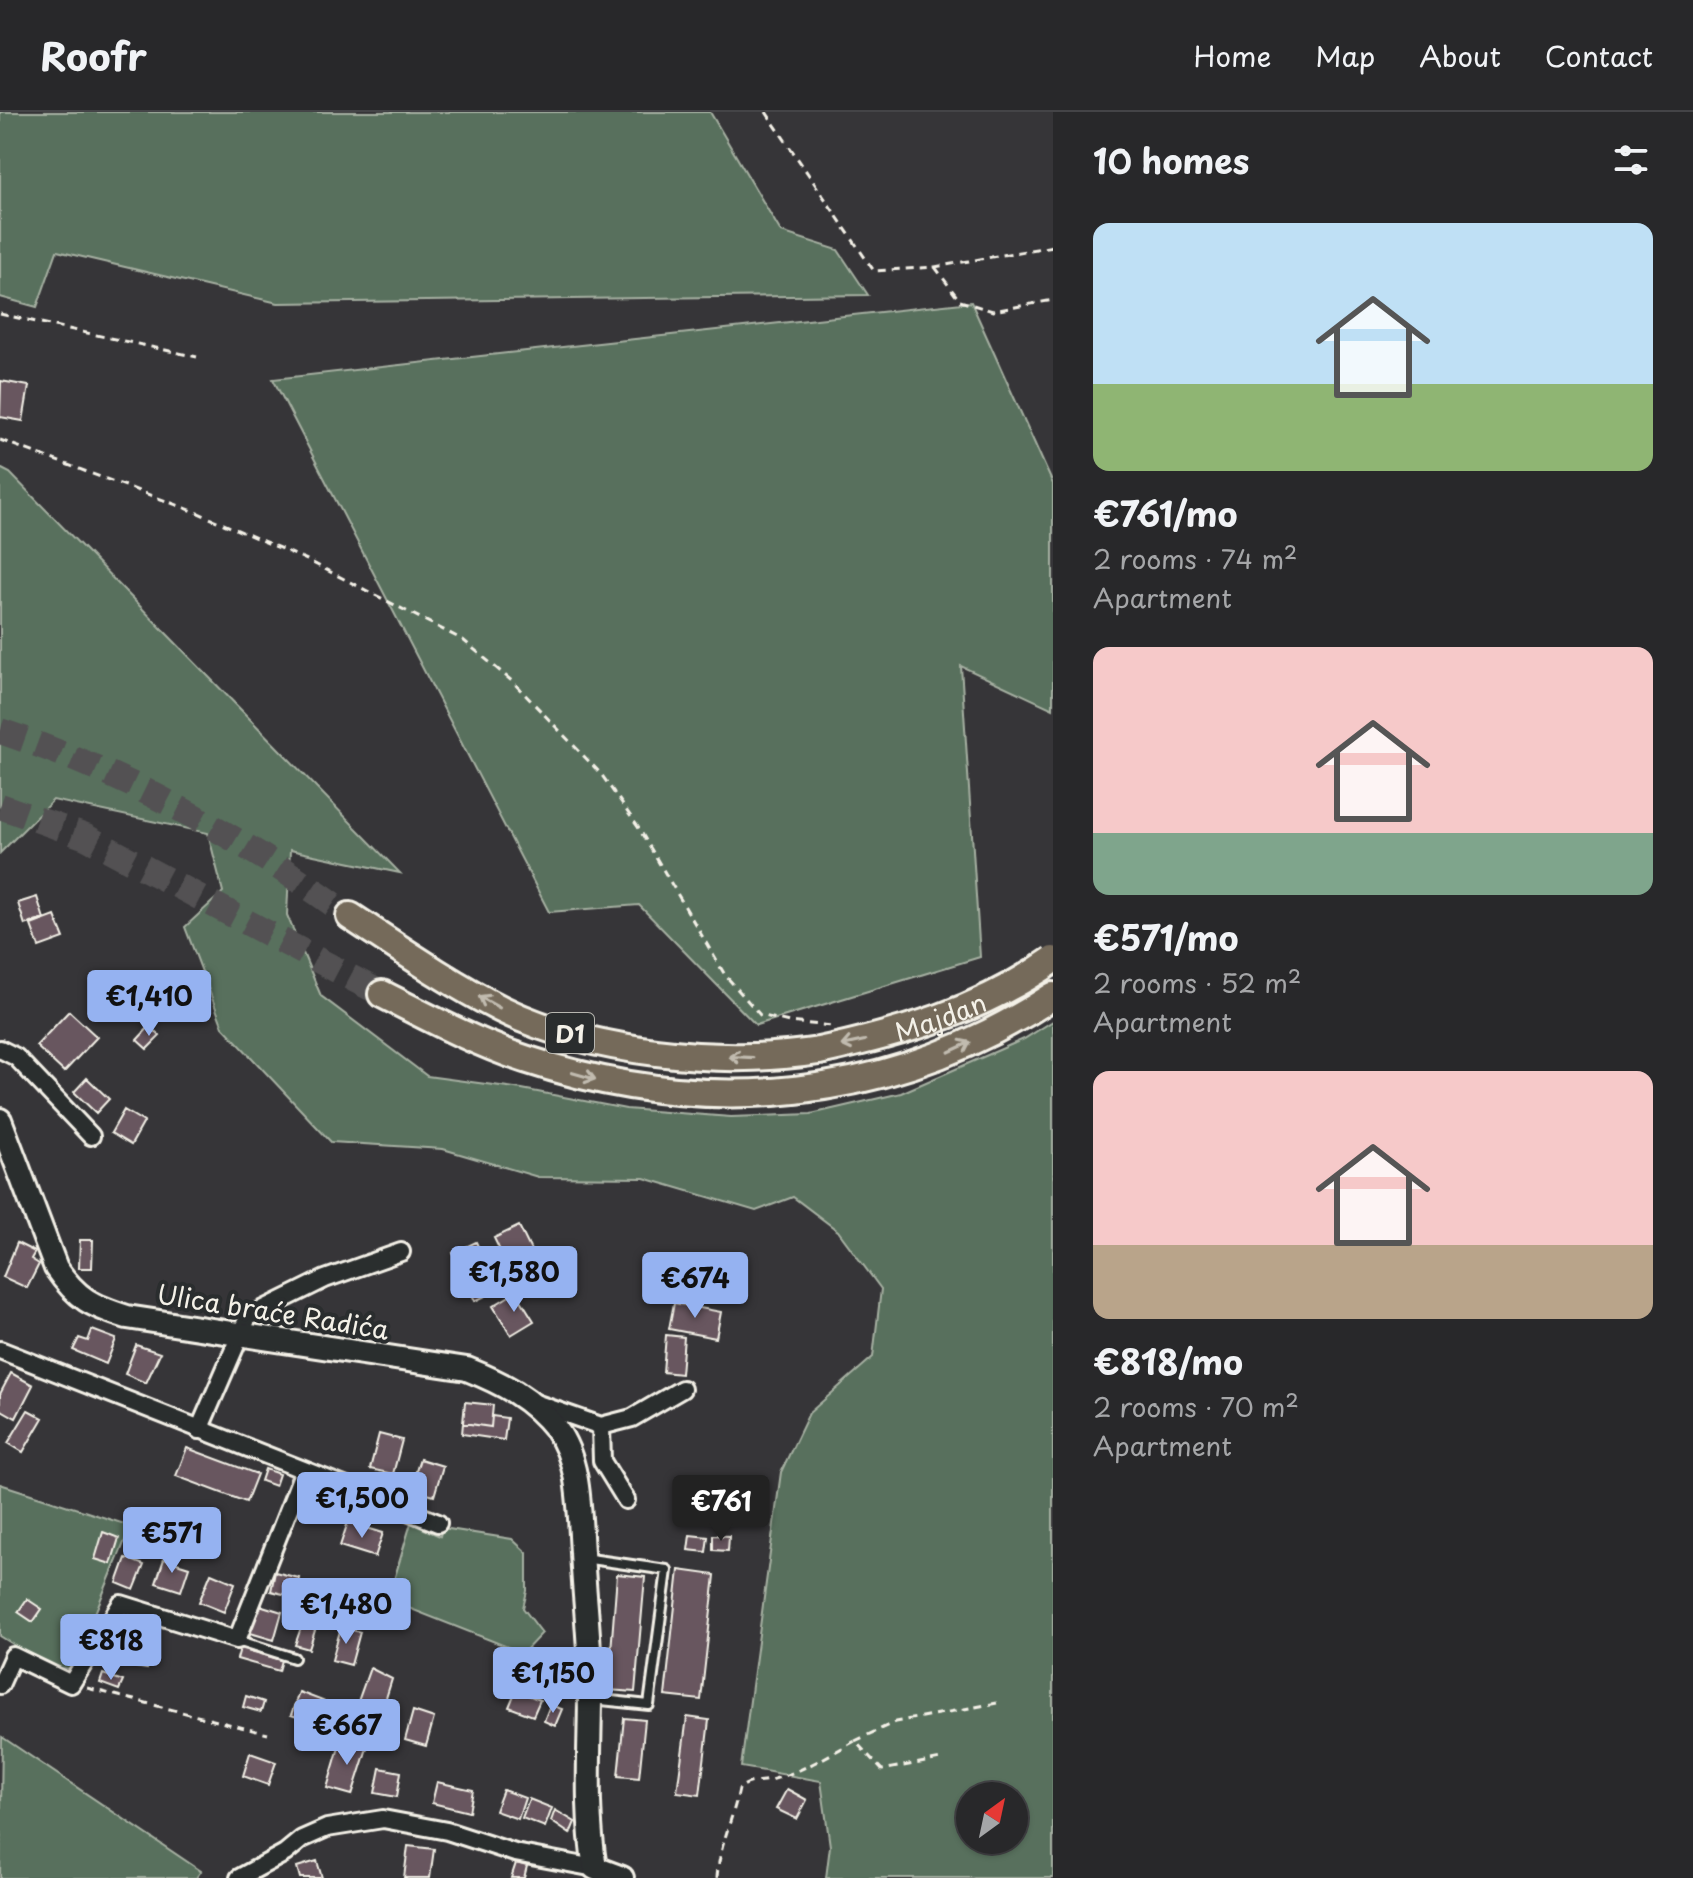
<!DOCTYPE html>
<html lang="en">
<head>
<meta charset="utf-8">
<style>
	body { margin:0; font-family:"Playpen Sans",sans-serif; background:#343436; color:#f1f3f6; height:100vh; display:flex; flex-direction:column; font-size:30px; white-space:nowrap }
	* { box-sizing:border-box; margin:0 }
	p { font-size:26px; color:#a5a6a8 }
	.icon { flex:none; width:44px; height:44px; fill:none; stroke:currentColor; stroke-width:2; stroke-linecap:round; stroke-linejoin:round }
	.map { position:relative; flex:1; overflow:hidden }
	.drawer { display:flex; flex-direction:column; background:#28282a; width:640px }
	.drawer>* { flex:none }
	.needle { width:52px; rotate:33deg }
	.buttons { position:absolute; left:956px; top:1670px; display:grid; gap:16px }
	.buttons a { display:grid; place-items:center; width:72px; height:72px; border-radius:50%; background:#28282a; box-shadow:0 2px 6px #0004,0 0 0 2px #444447; font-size:40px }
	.price { position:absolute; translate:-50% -68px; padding:0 18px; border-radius:8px; background:#95b2f1; color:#111; font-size:26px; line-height:52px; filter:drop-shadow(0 2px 4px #0008) }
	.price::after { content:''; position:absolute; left:50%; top:48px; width:24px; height:18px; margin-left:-12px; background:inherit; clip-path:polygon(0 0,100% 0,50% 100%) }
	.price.selected { background:#222; color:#fff }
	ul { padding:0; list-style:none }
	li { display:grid; align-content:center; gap:16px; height:424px; padding:0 40px }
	li span { display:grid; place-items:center; height:248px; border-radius:16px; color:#555 }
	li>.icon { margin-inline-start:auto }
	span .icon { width:144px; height:144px; fill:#fffc; stroke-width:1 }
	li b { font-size:34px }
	h2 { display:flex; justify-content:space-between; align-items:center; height:96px; padding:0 40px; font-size:34px }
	header { display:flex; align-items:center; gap:48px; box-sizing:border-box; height:112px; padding:0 40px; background:#28282a; border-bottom:2px solid #444447 }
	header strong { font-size:38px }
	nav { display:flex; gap:44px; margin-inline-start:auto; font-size:28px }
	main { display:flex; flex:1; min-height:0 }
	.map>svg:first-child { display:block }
	.green { fill:#58705d; stroke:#a6b0a2; stroke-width:2; fill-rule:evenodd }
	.building { fill:#68575e; stroke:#f4f1e8; stroke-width:2 }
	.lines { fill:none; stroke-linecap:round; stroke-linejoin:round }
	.trunk-tunnel { stroke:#525152; stroke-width:26; stroke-dasharray:26 13; stroke-linecap:butt }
	.service-casing { stroke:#f4f1e8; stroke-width:14 }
	.minor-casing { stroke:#f4f1e8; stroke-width:22 }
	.secondary-casing { stroke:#f4f1e8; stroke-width:28 }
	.trunk-casing { stroke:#f4f1e8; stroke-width:32 }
	.path { stroke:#f4f1e8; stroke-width:3; stroke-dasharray:8 6; stroke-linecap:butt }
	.service { stroke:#2a2d2e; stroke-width:8 }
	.minor { stroke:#2a2d2e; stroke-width:16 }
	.secondary { stroke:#2a2d2e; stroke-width:22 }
	.trunk { stroke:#746a5a; stroke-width:26 }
	.trunk-bridge-casing { stroke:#f4f1e8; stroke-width:32; stroke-linecap:butt }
	.trunk-bridge { stroke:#746a5a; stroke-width:26 }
	.oneway { stroke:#c1bbaf }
	.labels { text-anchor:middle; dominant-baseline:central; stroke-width:8; stroke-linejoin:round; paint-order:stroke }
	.shield { fill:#2a2d2e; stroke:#b7b6b0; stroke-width:2 }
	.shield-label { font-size:24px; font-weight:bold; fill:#f4f1e8 }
	.street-label { font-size:26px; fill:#f4f1e8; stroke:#2a2d2e }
</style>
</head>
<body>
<header>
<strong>Roofr</strong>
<nav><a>Home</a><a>Map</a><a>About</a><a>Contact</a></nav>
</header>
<main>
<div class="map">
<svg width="1053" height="1766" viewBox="0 0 1053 1766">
	<rect width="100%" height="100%" fill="#363538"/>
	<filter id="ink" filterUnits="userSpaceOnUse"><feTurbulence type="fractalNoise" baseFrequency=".0125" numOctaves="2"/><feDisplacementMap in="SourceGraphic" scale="16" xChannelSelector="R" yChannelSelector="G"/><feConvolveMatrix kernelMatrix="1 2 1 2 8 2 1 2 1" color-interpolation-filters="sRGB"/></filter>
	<g filter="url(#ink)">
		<path class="green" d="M0,0h710l71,120 57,18 30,45 -590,8 -221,-52 -20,56 -37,-10z
			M971,190l82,182v225l-92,-43 19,291 -224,68 -117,-120 -90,7 -276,-533z
			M0,356l10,5 390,400 -110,-23 -3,65 34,81 106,80 95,13 104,20 105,8 80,-3 90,-21 123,-54 29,-18v857h-227l4,-32 -9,-65 -80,-14 40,-295 28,-59 64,-56 8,-68 -43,-58 -45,-34 -37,14 -112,-33 -106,-1 -95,-28 -112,-7 -108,-115 -38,-100 38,-35 -15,-59 -155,-33 -53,53zM970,1684h44v44h-44z
			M0,1372l131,42 -59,143 -22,-2 -50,-31z
			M411,1411l29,13 2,-8 70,11 15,14v38l-4,17 19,25 -19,20 -135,-53z
			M2,1625l199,134 -5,7h-196z"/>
		<path class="building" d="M1,269l28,5 -6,35 -23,-4z
			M37,785l7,22 -19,6 -7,-22z
			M55,804l9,22 -25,9 -8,-22z
			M69,899l28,26 -33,35 -28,-26z
			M150,914l10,10 -13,13 -10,-9z
			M87,966l22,21 -13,14 -22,-21z
			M124,998l20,12 -13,23 -20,-12z
			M519,1114l23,47 -25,13 -23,-48z
			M80,1128h13l-1,28h-13z
			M476,1130l22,48 -23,11 -22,-48z
			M17,1131l18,9 -4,7 8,5 -12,24 -24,-11z
			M516,1180l18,29 -23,14 -18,-29z
			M674,1191l47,9 -5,26 -47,-9z
			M92,1218l24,9 -10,25 -33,-14 6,-12 9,3z
			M666,1223l18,2 -3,37 -18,-2z
			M136,1233l24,8 -14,30 -21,-9z
			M11,1261l22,12 -17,33 -16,-9v-15z
			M465,1290l28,3 -2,22 -28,-4z
			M28,1298l15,8 -20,34 -15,-9z
			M492,1304l15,2 -3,22 -42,-6 1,-11 28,4z
			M379,1322l23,6 -9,34 -23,-5z
			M187,1336l70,26 -11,28 -70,-26z
			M420,1347l23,7 -9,30 -24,-7z
			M265,1357l14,5 -4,12 -14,-5z
			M348,1410l35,11 -8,24 -35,-11z
			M103,1420l16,6 -8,26 -16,-5z
			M690,1423l18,2 -2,15 -18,-2z
			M713,1423l16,1 -1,15 -15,-1z
			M126,1446l18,7 -10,25 -17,-7z
			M164,1447l25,8 -8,24 -25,-8z
			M679,1458l36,5 -14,125 -36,-4z
			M275,1460l24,6 -4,19 -24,-6z
			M211,1461l24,10 -11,29 -25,-10z
			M617,1462l28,3 -10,115 -27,-2z
			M27,1487l15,10 -9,13 -15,-10z
			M256,1492l26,8 -8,28 -27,-8z
			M305,1504l13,5 -9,28 -14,-4z
			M341,1515l19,5 -9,33 -19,-5z
			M128,1527l24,5 -5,25 -24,-4z
			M240,1536l42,12 -3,11 -42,-12z
			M370,1556l22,11 -15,48 -6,-2 -2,3 -18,-7z
			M103,1562l20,7 -4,9 -19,-7z
			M516,1578l24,10 -7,16 -24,-9z
			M299,1580l29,11 -8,22 -29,-10z
			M246,1584l18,6 -3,10 -18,-5z
			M550,1593l12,4 -7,17 -11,-5z
			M413,1599l21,7 -8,28 -21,-6z
			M687,1605l22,3 -9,75 -23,-3z
			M624,1606l21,2 -6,58 -21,-2z
			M342,1625l25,11 -15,47 -25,-7z
			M250,1641l26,9 -8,23 -25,-9z
			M380,1656l21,4 -4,25 -22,-4z
			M437,1670l36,8 -4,22 -37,-9z
			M787,1677l20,11 -10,19 -21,-10z
			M503,1678l22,8 -7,21 -23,-8z
			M529,1687l23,9 -7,19 -23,-9z
			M555,1698l20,12 -5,12 -19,-13z
			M408,1734l26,3 -4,29h-26z
			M317,1749l5,17h-22l-3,-11z
			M516,1751l11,3 -3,12h-13z"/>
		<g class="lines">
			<path class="trunk-tunnel" d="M0,619c128,43 241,106 350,185
				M0,694l86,31 296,157"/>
			<g class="service-casing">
				<path id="service" d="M583,1446l84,12 -18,135 -57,-6
					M237,1528l57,18"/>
			</g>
			<g class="minor-casing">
				<path id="minor" d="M0,937l16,8 75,79
					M0,1238l438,173
					M532,1290l69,24 31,-8 50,-29
					M601,1314l1,35 24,39
					M199,1318l49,-113 77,-38 76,-27
					M0,1573l13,-29 58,28 50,-80 116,36 66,-167
					M239,1766l46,-25 17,-14 25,-11 56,-9 64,12 68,22 80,15"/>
			</g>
			<g class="secondary-casing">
				<path id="secondary" d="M0,1008l56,148c21,31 36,38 71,49l340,52c35,14 65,29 89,60 25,33 23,83 26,123 2,40 7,81 8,121 1,66 -6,130 5,195l27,10"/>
			</g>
			<g class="trunk-casing">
				<path id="trunk" d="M350,804c49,32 98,66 151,93 90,44 220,57 318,42
					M382,882c47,24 94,49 143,65 182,60 367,43 528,-63"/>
			</g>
			<path class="path" d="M766,0l108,159 61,-4 118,-21
				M935,155l25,34 33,10 60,-11
				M0,202l197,43
				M0,328l196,72 111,48 156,80 50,42 88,92 37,53 87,148 35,40 29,7 43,4
				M87,1576l181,46
				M855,1629l40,-19 107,-20
				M717,1766c2,-31 16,-59 22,-89 11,-10 22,-6 35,-10 29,-8 55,-24 81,-38l27,29 59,-11"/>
			<use href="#service" class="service"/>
			<use href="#minor" class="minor"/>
			<use href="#secondary" class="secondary"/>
			<use href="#trunk" class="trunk"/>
			<g class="trunk-bridge-casing">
				<g id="trunk-bridge">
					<path id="s1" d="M819,939c83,-18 163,-41 234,-91"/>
				</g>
			</g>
			<use href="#trunk-bridge" class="trunk-bridge"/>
		</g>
		<defs><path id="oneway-shaft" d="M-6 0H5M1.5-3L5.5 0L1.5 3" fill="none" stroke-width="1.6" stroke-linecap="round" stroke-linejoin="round" transform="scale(2)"/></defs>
		<g class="oneway">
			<use href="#oneway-shaft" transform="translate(489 890) rotate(-151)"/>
			<use href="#oneway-shaft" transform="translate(853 931) rotate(168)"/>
			<use href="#oneway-shaft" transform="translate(960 935) rotate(-25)"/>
			<use href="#oneway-shaft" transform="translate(741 945) rotate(-177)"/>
			<use href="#oneway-shaft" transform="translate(584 964) rotate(16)"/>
		</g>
	</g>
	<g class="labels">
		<rect class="shield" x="546" y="901" width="48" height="40" rx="6"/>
		<g class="shield-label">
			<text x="570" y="921">D1</text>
		</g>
		<g class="street-label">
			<text stroke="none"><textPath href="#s1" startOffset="126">Majdan</textPath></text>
			<text transform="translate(273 1199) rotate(9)">Ulica braće Radića</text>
		</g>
	</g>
</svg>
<div class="buttons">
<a><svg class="needle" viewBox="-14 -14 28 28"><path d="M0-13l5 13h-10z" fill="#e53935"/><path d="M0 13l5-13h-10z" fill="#a5a6a8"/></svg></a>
</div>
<b class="price" style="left:149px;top:926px">€1,410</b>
<b class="price" style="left:514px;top:1202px">€1,580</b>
<b class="price" style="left:695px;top:1208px">€674</b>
<b class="price" style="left:362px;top:1428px">€1,500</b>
<b class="price selected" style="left:721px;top:1431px">€761</b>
<b class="price" style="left:172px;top:1463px">€571</b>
<b class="price" style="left:346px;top:1534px">€1,480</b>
<b class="price" style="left:111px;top:1570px">€818</b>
<b class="price" style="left:553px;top:1603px">€1,150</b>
<b class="price" style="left:347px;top:1655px">€667</b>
</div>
<section class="drawer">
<h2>10 homes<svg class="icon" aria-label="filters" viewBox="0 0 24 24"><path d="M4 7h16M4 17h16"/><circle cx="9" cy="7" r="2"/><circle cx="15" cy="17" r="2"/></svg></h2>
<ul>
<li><span style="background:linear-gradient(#bfe0f5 65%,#8fb573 0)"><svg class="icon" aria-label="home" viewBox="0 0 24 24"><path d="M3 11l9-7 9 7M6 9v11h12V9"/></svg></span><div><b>€761/mo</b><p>2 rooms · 74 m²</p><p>Apartment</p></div></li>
<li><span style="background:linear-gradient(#f6c9c9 75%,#7fa58c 0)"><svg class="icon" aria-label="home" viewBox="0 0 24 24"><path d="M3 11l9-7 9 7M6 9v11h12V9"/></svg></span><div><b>€571/mo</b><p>2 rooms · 52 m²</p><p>Apartment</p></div></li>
<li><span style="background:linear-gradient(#f6c9c9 70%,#b9a48a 0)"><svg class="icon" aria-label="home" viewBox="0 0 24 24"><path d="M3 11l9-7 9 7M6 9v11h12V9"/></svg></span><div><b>€818/mo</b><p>2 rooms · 70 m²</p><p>Apartment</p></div></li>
</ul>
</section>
</main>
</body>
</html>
